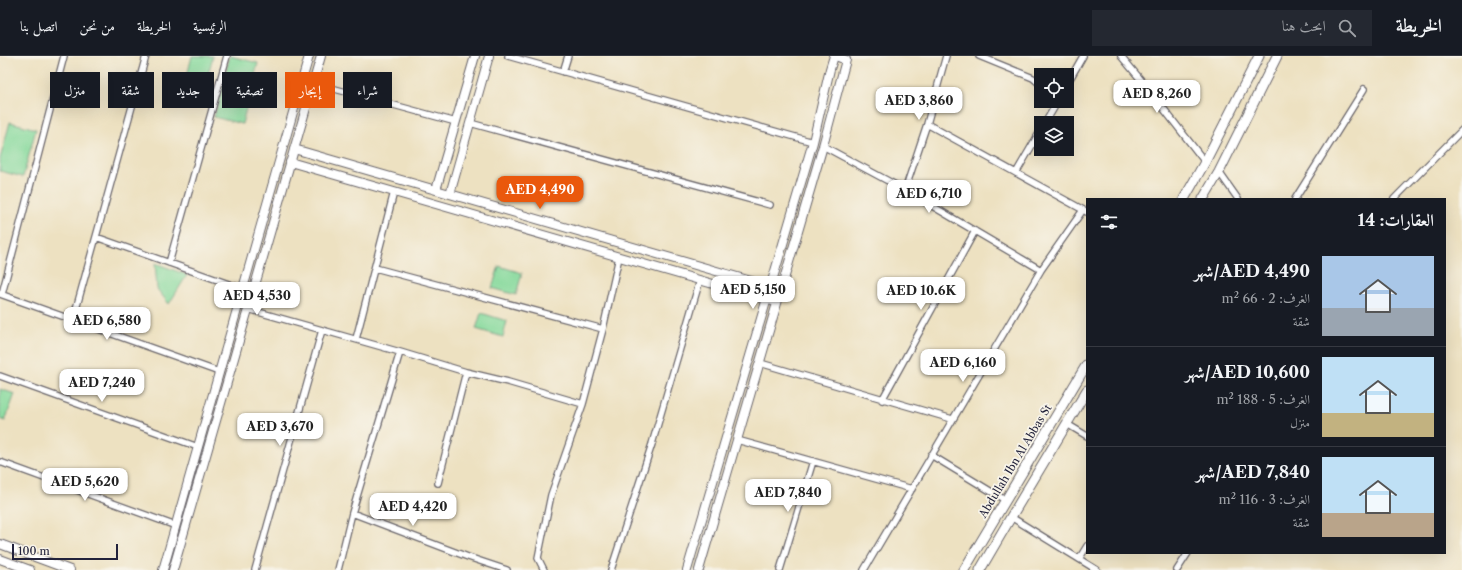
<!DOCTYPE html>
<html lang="ar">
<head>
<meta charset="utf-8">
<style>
	body { margin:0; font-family:"Libre Caslon Text",Amiri,serif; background:#242831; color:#f1f3f6; direction:rtl; height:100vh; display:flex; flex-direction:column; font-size:15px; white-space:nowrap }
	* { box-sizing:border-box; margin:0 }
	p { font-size:13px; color:#9ea1a6 }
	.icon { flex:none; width:22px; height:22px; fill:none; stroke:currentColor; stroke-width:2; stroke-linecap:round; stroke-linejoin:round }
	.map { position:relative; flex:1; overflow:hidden; direction:ltr }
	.panel { position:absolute; left:1086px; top:142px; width:360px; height:356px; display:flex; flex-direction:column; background:#171b24; border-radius:0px; box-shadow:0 4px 16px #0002; direction:rtl }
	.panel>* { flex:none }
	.banner { position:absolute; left:12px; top:16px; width:380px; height:36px; direction:rtl; display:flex; gap:8px }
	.tools { position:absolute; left:1034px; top:12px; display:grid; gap:8px }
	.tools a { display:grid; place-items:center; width:40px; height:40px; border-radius:0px; background:#171b24; box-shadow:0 4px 16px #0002; font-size:20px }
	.scale { position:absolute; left:12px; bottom:10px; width:106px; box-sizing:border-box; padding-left:4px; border:2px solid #22223b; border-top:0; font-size:11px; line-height:14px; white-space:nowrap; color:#22223b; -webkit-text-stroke:3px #f7f3e8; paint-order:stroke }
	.price { position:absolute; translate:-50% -34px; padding:0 9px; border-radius:8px; background:#fff; color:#222; font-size:13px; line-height:26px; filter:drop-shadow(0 1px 2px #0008) }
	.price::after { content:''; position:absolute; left:50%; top:24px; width:12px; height:9px; margin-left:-6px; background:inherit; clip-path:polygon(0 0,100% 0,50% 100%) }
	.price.active { background:#ea580c; color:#fff }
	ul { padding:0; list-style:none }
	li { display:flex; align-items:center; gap:12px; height:100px; padding:0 12px }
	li+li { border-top:1px solid #363941 }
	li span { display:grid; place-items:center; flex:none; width:112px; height:80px; border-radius:0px; color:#555 }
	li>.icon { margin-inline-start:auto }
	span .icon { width:48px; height:48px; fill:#fffc; stroke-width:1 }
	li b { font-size:17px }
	h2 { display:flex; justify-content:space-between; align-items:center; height:48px; padding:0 12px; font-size:17px }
	.chip { padding:0 14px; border-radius:0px; background:#171b24; box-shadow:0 4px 16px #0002; font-size:14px; line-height:36px }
	.chip.active { background:#ea580c; color:#fff }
	header { display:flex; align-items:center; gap:24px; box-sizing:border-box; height:56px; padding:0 20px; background:#171b24; border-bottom:1px solid #363941 }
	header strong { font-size:19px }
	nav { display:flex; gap:22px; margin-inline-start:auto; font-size:14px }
	.search { width:280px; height:36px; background:#242831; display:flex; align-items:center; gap:10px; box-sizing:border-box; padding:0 14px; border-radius:0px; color:#9ea1a6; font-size:15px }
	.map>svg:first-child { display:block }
	.green { fill:#85d99b; stroke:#547e6b }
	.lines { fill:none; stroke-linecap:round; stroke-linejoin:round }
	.street-casing { stroke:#69656a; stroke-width:8 }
	.secondary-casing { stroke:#69656a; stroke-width:10 }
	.primary-casing { stroke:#69656a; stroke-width:11 }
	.street { stroke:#fff; stroke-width:5.5 }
	.secondary { stroke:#fff; stroke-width:8 }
	.primary { stroke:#fff; stroke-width:9 }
	.labels { text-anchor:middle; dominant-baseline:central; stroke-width:3.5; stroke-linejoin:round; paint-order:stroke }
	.street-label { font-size:11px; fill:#22223b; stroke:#f7f3e8 }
</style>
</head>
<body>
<header>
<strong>الخريطة</strong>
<div class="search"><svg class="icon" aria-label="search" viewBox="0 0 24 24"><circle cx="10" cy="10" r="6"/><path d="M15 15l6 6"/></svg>ابحث هنا</div>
<nav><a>الرئيسية</a><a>الخريطة</a><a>من نحن</a><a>اتصل بنا</a></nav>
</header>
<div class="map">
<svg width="1462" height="514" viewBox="0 0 1462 514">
	<rect width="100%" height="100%" fill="#f7f3e8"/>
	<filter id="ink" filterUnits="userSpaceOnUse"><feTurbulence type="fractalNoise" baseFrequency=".025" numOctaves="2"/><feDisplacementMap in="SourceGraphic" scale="8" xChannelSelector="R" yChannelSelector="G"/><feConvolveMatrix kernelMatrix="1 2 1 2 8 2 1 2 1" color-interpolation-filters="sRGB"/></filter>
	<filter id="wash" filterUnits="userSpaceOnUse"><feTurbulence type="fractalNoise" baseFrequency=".012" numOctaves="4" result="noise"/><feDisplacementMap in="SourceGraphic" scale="16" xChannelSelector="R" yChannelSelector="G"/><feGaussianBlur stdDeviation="0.9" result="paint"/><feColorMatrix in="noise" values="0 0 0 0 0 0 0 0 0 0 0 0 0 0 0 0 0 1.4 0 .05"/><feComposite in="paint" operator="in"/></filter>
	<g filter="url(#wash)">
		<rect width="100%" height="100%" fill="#ede1c1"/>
		<path class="green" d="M192,0h21l-13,49 -19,-5z
			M230,0l28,7 -16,61 -28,-7z
			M10,66l26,7 -13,48 -23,-6v-12z
			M155,207l32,12 -18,29 -12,-15z
			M499,210l23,7 -6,22 -24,-7z
			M481,257l26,8 -4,16 -27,-8z
			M0,333l15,5 -10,27 -5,-2z"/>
	</g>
	<g filter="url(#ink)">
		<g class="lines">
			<g class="street-casing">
				<path id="street" d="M508,0l305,86
					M979,0l54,22 8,7
					M1121,0l25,30 59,76
					M563,16l5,-16
					M313,27l143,39
					M1067,28l16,-28
					M470,67l300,82
					M1045,67l13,-22
					M927,68l160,88
					M823,90l82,44 136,80
					M1219,116l19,27
					M1016,117l25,-43
					M905,134l22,-66 19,-68
					M1295,143l69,-110
					M1394,143l68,-69
					M96,181l147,52
					M169,207l58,-207
					M375,212l228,61
					M0,238l219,78
					M2,238l62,-238
					M248,253l152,43 66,20 42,10 75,22
					M73,264l73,-264
					M356,283l38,-147
					M760,307l192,56
					M0,320l198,71
					M882,344l93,-169
					M1067,368l20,12
					M737,384l175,49
					M931,399l74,45
					M0,406l176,64
					M438,427l28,-111
					M352,457l116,44 39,13
					M1011,461l86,53
					M1079,503l8,-13
					M255,514l67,-240
					M338,514l14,-57 48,-161
					M544,514l-6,-12 13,-63 32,-91 20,-75 16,-72
					M611,514l41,-126 48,-164
					M780,514l33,-109
					M864,514l177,-300 42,-60
					M1177,514l11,-17"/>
			</g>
			<g class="secondary-casing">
				<path id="secondary" d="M294,93l481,139
					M290,106l482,139
					M436,134l39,-134
					M450,138l39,-138
					M0,488l70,26
					M0,503l30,11
					M163,514l146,-514
					M173,514l148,-514
					M687,514l126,-428 17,-73 4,-13
					M699,514l124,-424 23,-86 -10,-4"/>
			</g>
			<g class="primary-casing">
				<path id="primary" d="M1184,143l21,-37 54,-106
					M1203,143l16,-27 58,-116
					M964,514l123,-206
					M980,514l31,-53 76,-127"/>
			</g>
			<use href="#street" class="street"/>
			<use href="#secondary" class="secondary"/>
			<use href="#primary" class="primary"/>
		</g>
	</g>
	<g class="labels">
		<g class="street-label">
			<text transform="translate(1015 405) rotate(-59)">Abdullah Ibn Al Abbas St</text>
		</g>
	</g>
</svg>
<div class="tools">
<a><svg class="icon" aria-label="locate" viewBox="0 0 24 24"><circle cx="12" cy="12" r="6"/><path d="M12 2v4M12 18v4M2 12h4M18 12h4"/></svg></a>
<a><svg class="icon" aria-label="layers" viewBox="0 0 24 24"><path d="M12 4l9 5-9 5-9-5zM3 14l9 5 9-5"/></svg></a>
</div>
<div class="scale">100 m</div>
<b class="price" style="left:1157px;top:58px">AED 8,260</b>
<b class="price" style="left:919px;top:65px">AED 3,860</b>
<b class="price active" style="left:540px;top:154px">AED 4,490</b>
<b class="price" style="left:929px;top:158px">AED 6,710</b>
<b class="price" style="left:753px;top:254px">AED 5,150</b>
<b class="price" style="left:921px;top:255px">AED 10.6K</b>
<b class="price" style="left:257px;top:260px">AED 4,530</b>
<b class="price" style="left:107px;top:285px">AED 6,580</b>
<b class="price" style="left:963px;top:327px">AED 6,160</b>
<b class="price" style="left:102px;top:347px">AED 7,240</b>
<b class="price" style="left:280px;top:391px">AED 3,670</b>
<b class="price" style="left:85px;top:446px">AED 5,620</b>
<b class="price" style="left:788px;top:457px">AED 7,840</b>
<b class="price" style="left:413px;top:471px">AED 4,420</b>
<div class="banner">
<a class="chip">شراء</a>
<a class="chip active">إيجار</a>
<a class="chip">تصفية</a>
<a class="chip">جديد</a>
<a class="chip">شقة</a>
<a class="chip">منزل</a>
</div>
<section class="panel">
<h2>العقارات: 14<svg class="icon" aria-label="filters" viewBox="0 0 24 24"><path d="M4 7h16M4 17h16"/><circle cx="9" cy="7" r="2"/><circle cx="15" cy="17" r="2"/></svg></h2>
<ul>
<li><span style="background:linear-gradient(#a9c7e8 65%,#9aa5b1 0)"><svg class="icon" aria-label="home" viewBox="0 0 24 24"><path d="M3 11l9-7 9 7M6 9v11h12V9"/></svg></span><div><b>AED 4,490/شهر</b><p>الغرف: 2 · 66 m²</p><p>شقة</p></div></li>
<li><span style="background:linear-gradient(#bfe0f5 70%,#c2b280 0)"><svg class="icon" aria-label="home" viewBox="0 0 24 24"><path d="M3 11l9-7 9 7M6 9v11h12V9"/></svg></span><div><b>AED 10,600/شهر</b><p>الغرف: 5 · 188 m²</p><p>منزل</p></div></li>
<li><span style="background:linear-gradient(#bfe0f5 70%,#b9a48a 0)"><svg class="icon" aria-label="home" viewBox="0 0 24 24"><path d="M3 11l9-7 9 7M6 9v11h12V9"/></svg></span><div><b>AED 7,840/شهر</b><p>الغرف: 3 · 116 m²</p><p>شقة</p></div></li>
</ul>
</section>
</div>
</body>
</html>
